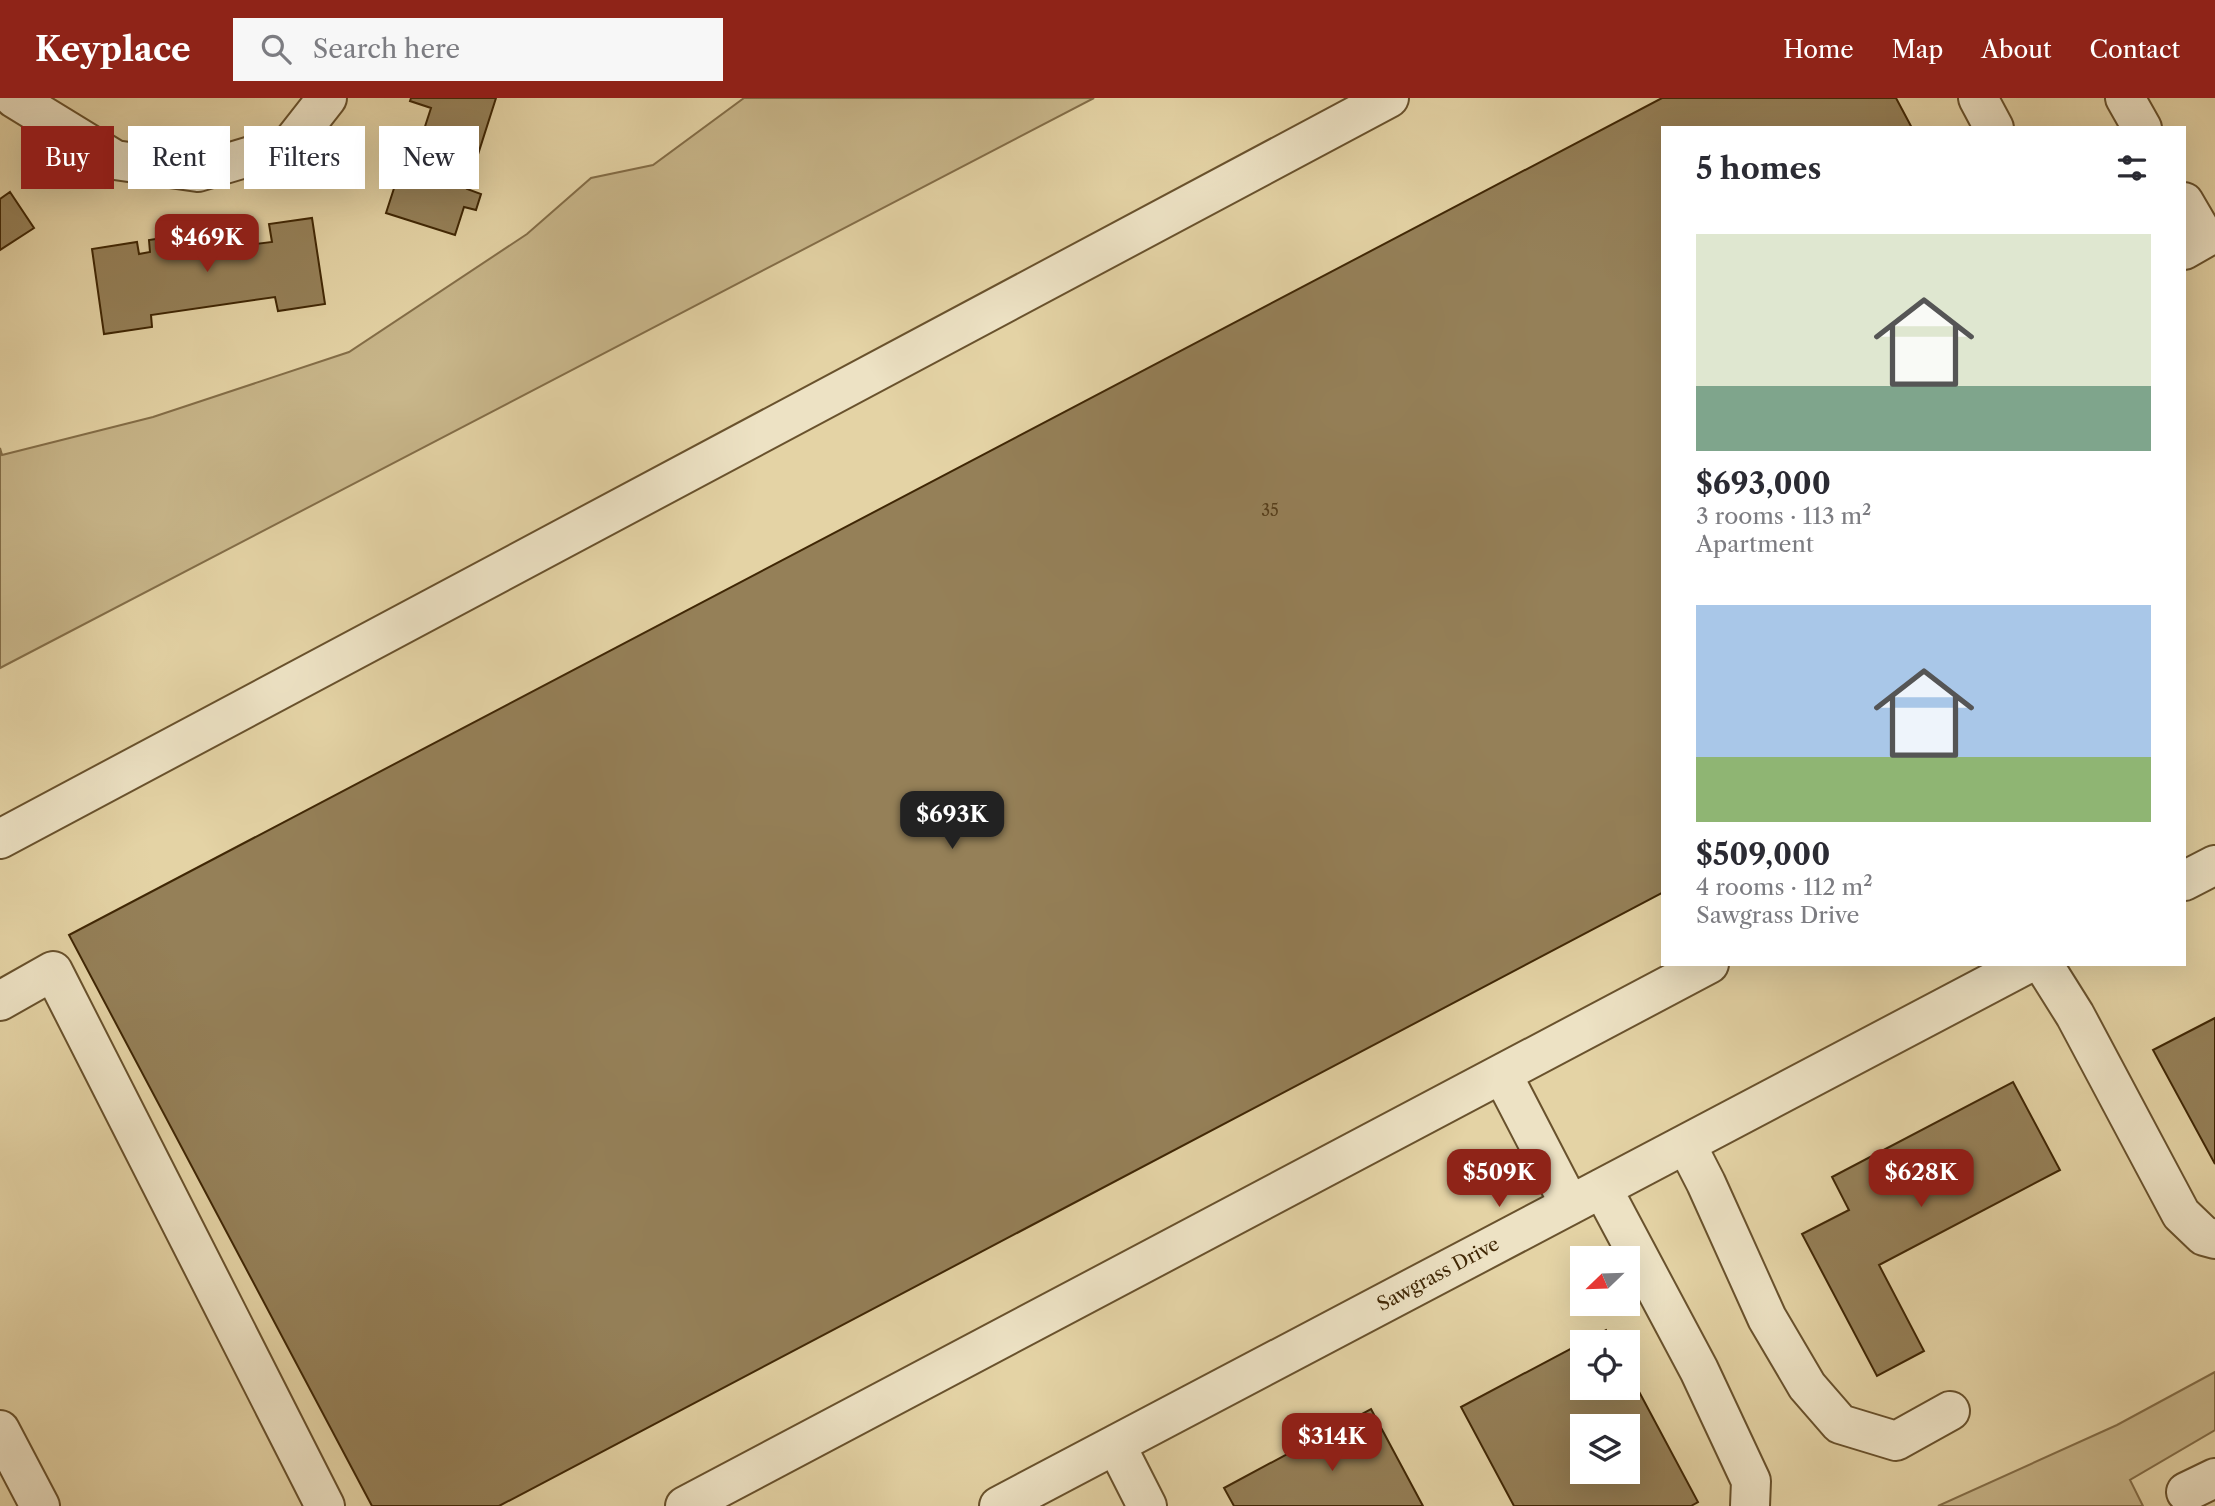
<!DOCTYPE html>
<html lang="en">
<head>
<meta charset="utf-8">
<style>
	body { margin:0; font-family:"Libre Caslon Text",serif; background:#f7f7f7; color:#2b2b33; height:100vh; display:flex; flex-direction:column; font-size:26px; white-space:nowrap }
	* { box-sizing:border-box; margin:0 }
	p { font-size:23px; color:#7c7c81 }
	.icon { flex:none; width:38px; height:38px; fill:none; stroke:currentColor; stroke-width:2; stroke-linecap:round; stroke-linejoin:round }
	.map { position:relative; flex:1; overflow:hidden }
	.panel { position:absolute; left:1661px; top:28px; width:525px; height:840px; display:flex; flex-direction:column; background:#fff; border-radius:0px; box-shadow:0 7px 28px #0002 }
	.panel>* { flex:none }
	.banner { position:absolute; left:21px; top:28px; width:665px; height:63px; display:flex; gap:14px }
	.needle { width:46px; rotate:247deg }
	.controls { position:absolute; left:1570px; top:1148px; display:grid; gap:14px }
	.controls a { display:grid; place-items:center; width:70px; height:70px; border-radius:0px; background:#fff; box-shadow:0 7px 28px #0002; font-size:35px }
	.price { position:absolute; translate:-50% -60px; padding:0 16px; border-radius:14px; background:#8f2418; color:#fff; font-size:23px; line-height:46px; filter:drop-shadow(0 2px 4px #0008) }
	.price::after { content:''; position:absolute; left:50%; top:42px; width:21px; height:16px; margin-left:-10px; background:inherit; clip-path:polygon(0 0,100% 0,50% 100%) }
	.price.current { background:#222; color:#fff }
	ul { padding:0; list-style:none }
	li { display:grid; align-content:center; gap:14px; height:371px; padding:0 35px }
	li span { display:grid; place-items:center; height:217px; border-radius:0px; color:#555 }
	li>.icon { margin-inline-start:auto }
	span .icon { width:126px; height:126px; fill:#fffc; stroke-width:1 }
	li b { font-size:30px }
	h2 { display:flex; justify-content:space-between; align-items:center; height:84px; padding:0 35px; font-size:30px }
	.tag { padding:0 24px; border-radius:0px; background:#fff; box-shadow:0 7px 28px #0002; font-size:24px; line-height:63px }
	.tag.current { background:#8f2418; color:#fff }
	header { display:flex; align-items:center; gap:42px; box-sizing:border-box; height:98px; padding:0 35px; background:#8f2418; color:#fff }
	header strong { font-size:33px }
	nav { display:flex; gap:38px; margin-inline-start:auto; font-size:24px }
	.search { width:490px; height:63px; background:#f7f7f7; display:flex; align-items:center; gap:18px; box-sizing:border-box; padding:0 24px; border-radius:0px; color:#7c7c81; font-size:26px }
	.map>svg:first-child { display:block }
	.green { fill:#c8b68a; stroke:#846e48; stroke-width:2 }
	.building { fill:#958058; stroke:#402705; stroke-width:2; fill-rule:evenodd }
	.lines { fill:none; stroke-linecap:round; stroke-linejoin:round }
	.minor-casing { stroke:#69522d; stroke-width:42 }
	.minor { stroke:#ede2c4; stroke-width:38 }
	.labels { text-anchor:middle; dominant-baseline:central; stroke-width:5; stroke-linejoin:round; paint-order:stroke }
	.number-label { font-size:16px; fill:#553d1a }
	.street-label { font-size:19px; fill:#402705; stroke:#ede2c4 }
</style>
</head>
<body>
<header>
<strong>Keyplace</strong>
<div class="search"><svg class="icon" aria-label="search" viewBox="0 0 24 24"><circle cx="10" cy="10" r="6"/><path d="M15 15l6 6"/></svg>Search here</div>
<nav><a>Home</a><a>Map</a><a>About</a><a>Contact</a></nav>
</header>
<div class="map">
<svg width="2215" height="1408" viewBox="0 0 2215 1408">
	<rect width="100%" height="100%" fill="#e4d3a5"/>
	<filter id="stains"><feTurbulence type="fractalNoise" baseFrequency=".00286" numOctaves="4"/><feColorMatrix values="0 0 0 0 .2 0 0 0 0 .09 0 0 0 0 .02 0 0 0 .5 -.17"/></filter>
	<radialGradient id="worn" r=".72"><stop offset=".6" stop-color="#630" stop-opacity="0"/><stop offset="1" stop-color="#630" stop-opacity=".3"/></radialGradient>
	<path class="green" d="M744,0h350l-1094,570v-220l2,7 151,-38 196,-65 178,-118 64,-56 62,-13z
		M2215,1274v58l-85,50 13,26h-205l179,-81z"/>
	<path class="building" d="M411,0h85l-29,91 14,5 -5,16 -12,-3 -9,28 -69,-22 22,-68 10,3 13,-40 -21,-7z
		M1662,0h234l16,30h-250v765l-1163,613h-127l-303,-571z
		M10,94l24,36 -34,22v-51z
		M312,120l13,86 -47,7 -3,-14 -124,18 1,12 -48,7 -12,-85 45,-7 2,12 11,-2 -1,-12 20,-3 2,11 10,-2 -2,-12 39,-6 1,11 15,-2 -2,-9 21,-2 3,18 16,-2 -3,-18z
		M2215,920v146l-62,-114z
		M2013,984l47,88 -181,95 45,86 -47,25 -75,-142 47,-24 -17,-33z
		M1606,1232l6,12h-30v46h46v-17l70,131 -7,4h-177l-53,-99zM1582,1328h46v46h-46z
		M1371,1311l52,97h-189l-10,-18z"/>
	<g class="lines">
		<g class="minor-casing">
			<path id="minor" d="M14,0l101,62 83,12 93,-28 36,-46
				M1978,0l16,30
				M2125,0l17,30
				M2184,104l21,36 -21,12
				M0,741l1389,-741
				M2184,783l31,-16
				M2043,866l32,51 106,199 23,22 11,3
				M0,903l53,-30 272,535
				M1502,976l68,131
				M1686,1046l20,39 61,135 40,68 33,38 56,17 54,-30
				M1602,1090l97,182 52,111 -1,25
				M0,1332l40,76
				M1116,1347l31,61
				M2186,1394l29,-14
				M685,1408l1024,-542
				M999,1408l1028,-542"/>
		</g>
		<use href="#minor" class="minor"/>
	</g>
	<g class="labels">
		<g class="number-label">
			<text x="1270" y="412">35</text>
		</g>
		<g class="street-label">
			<text transform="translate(1438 1176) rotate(-28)">Sawgrass Drive</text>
		</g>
	</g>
	<rect width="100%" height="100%" filter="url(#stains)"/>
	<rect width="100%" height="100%" fill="url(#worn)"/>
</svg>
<div class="controls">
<a><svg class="needle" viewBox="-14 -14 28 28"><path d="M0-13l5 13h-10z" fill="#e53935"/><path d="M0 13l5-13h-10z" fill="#7c7c81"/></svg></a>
<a><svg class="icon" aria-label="locate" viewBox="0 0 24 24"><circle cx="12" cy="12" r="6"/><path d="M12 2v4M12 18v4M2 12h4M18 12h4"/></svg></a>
<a><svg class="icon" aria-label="layers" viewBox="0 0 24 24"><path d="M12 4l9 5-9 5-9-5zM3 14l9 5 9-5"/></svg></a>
</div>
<b class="price" style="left:207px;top:176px">$469K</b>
<b class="price current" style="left:952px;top:753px">$693K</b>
<b class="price" style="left:1499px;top:1111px">$509K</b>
<b class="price" style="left:1921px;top:1111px">$628K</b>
<b class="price" style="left:1332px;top:1375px">$314K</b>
<div class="banner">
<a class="tag current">Buy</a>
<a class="tag">Rent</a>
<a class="tag">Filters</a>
<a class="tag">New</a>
</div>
<section class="panel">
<h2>5 homes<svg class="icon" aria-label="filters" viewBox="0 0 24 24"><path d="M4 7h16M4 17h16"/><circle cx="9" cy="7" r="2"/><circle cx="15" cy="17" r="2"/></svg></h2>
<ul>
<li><span style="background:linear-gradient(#dfe7d0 70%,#7fa58c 0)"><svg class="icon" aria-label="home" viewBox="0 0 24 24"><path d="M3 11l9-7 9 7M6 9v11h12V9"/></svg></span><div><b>$693,000</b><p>3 rooms · 113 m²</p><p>Apartment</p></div></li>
<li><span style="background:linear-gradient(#a9c7e8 70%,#8fb573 0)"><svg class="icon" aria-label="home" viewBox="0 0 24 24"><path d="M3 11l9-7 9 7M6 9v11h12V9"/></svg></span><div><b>$509,000</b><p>4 rooms · 112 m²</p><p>Sawgrass Drive</p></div></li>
</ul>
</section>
</div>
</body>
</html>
